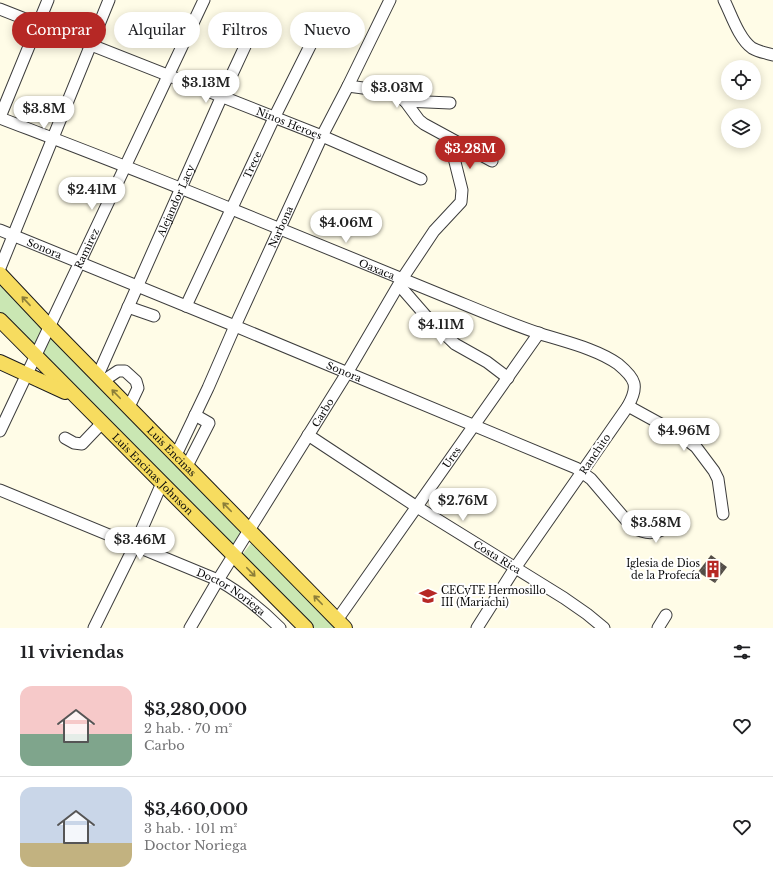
<!DOCTYPE html>
<html lang="es">
<head>
<meta charset="utf-8">
<style>
	body { margin:0; font-family:"Libre Baskerville",serif; background:#f6f6f6; color:#202124; height:100vh; display:flex; flex-direction:column; font-size:15px; white-space:nowrap }
	* { box-sizing:border-box; margin:0 }
	p { font-size:13px; color:#757577 }
	.icon { flex:none; width:22px; height:22px; fill:none; stroke:currentColor; stroke-width:2; stroke-linecap:round; stroke-linejoin:round }
	.map { position:relative; height:628px; overflow:hidden }
	.drawer { display:flex; flex-direction:column; background:#fff; flex:1 }
	.drawer>* { flex:none }
	.hud { position:absolute; left:12px; top:12px; width:400px; height:36px; display:flex; gap:8px }
	.buttons { position:absolute; left:721px; top:60px; display:grid; gap:8px }
	.buttons a { display:grid; place-items:center; width:40px; height:40px; border-radius:50%; background:#fff; box-shadow:0 2px 10px #0003; font-size:20px }
	.price { position:absolute; translate:-50% -34px; padding:0 9px; border-radius:14px; background:#fff; color:#222; font-size:13px; line-height:26px; filter:drop-shadow(0 1px 2px #0008) }
	.price::after { content:''; position:absolute; left:50%; top:24px; width:12px; height:9px; margin-left:-6px; background:inherit; clip-path:polygon(0 0,100% 0,50% 100%) }
	.price.active { background:#b62825; color:#fff }
	ul { padding:0; list-style:none }
	li { display:flex; align-items:center; gap:12px; height:100px; padding:0 20px }
	li+li { border-top:1px solid #e0e0e0 }
	li span { display:grid; place-items:center; flex:none; width:112px; height:80px; border-radius:12px; color:#555 }
	li>.icon { margin-inline-start:auto }
	span .icon { width:48px; height:48px; fill:#fffc; stroke-width:1 }
	li b { font-size:17px }
	h2 { display:flex; justify-content:space-between; align-items:center; height:48px; padding:0 20px; font-size:17px }
	.tag { padding:0 14px; border-radius:18px; background:#fff; box-shadow:0 2px 10px #0003; font-size:14px; line-height:36px }
	.tag.active { background:#b62825; color:#fff }
	.map>svg:first-child { display:block }
	.park { fill:#cae7b3 }
	.building { fill:url(#building-cross-hatch) }
	.lines { fill:none; stroke-linecap:round; stroke-linejoin:round }
	.minor-casing { stroke:#3d3d3d; stroke-width:13 }
	.major-casing { stroke:#1b1b1b; stroke-width:16 }
	.minor { stroke:#fff; stroke-width:11 }
	.major { stroke:#f7dc5f; stroke-width:14 }
	.oneway { stroke:#8c7e39 }
	.labels { text-anchor:middle; dominant-baseline:central; stroke-width:4; stroke-linejoin:round; paint-order:stroke }
	.street-label { font-size:10px; fill:#0a0a0a; stroke:#fff }
	.poi-label { font-size:10px; fill:#0a0a0a; stroke:#fff; text-anchor:end }
</style>
</head>
<body>
<div class="map">
<svg width="773" height="628" viewBox="0 0 773 628">
	<defs>
		<pattern id="building-cross-hatch" width="8" height="8" patternUnits="userSpaceOnUse"><rect width="8" height="8" fill="#524c46"/><path d="M0 0l8 8M0 8l8-8" fill="none" stroke="#66615c"/></pattern>
	</defs>
	<rect width="100%" height="100%" fill="#fffce7"/>
	<path class="park" d="M0,282l43,46 -9,18 -34,-34z
		M51,336l194,199 -11,14 -191,-196z
		M252,542l84,86h-25l-70,-72z"/>
	<path class="building" d="M711,555l16,12 -12,16 -17,-11z"/>
	<g class="lines">
		<g class="minor-casing">
			<g id="minor">
				<path d="M724,0c7,14 15,39 28,48 7,4 14,5 21,7"/>
				<path id="s1" d="M0,9l322,127 99,43"/>
				<path d="M348,86l45,6 12,9 45,2"/>
				<path d="M405,101l14,19 5,4 68,37"/>
				<path d="M0,117l48,-117"/>
				<path id="s2" d="M0,118c78,30 157,60 234,92 70,29 140,58 210,86 32,13 64,27 97,38 25,8 56,15 77,30 18,15 21,22 10,42l-113,162 -38,60"/>
				<path id="s3" d="M0,230l235,96 341,142 15,11 41,48c15,8 23,7 37,0"/>
				<path d="M0,268l109,-268"/>
				<path d="M399,285l27,31 29,28 32,18 21,16"/>
				<path id="s4" d="M186,306l88,-188 38,-76 6,-10 7,-5"/>
				<path d="M128,307l26,9"/>
				<path id="s5" d="M98,375l123,-277 33,-71"/>
				<path d="M103,381l15,-10h7l11,10 2,7 -9,19"/>
				<path d="M628,406l51,28 17,13 18,24 4,8 5,35"/>
				<path id="s6" d="M0,431l204,-431"/>
				<path id="s7" d="M308,435l109,72 147,91 23,16 17,14"/>
				<path d="M65,438l9,5 8,1 20,-21"/>
				<path id="s8" d="M176,455l32,-67 27,-62 87,-190 26,-50 42,-86"/>
				<path d="M187,466l22,-43 -14,-8"/>
				<path id="s9" d="M0,490l218,90c23,13 43,29 62,48"/>
				<path id="s10" d="M337,620l202,-287"/>
				<path d="M94,628l40,-81 28,-64"/>
				<path id="s11" d="M190,628l28,-48 129,-207 55,-94 32,-48 27,-29 1,-12 -13,-52"/>
				<path d="M658,628l8,-13"/>
			</g>
		</g>
		<g class="major-casing">
			<g id="major">
				<path id="s12" d="M0,274l49,52 296,302"/>
				<path id="s13" d="M0,320l306,308"/>
				<path d="M0,362l65,30"/>
			</g>
		</g>
		<use href="#minor" class="minor"/>
		<use href="#major" class="major"/>
	</g>
	<defs><path id="oneway-shaft" d="M-6 0H5M1.5-3L5.5 0L1.5 3" fill="none" stroke-width="1.6" stroke-linecap="round" stroke-linejoin="round"/></defs>
	<g class="oneway">
		<use href="#oneway-shaft" transform="translate(26 301) rotate(-133)"/>
		<use href="#oneway-shaft" transform="translate(116 394) rotate(-134)"/>
		<use href="#oneway-shaft" transform="translate(227 507) rotate(-134)"/>
		<use href="#oneway-shaft" transform="translate(251 572) rotate(46)"/>
		<use href="#oneway-shaft" transform="translate(318 600) rotate(-134)"/>
	</g>
	<defs>
		<g id="building-bare" transform="scale(1.38)"><path d="M-4-6H4V6H1V3H-1V6H-4ZM-2.5-4.3h1.7v1.8h-1.7ZM.8-4.3h1.7v1.8H.8ZM-2.5-1h1.7V.8h-1.7ZM.8-1h1.7V.8H.8Z" fill="#b62825" stroke="#fff" stroke-width="2.5" paint-order="stroke"/></g>
		<g id="school-bare" transform="scale(1.38)"><path d="M0-5L7-2L0 1L-7-2ZM-4 1L0 2.5L4 1V4Q0 6-4 4Z" fill="#b62825" stroke="#fff" stroke-width="2.5" paint-order="stroke"/></g>
	</defs>
	<g fill-rule="evenodd">
		<use href="#building-bare" x="713" y="569"/>
		<use href="#school-bare" x="428" y="596"/>
	</g>
	<g class="labels">
		<g class="street-label">
			<text stroke="none"><textPath href="#s1" startOffset="311">Ninos Heroes</textPath></text>
			<text stroke="none"><textPath href="#s4" startOffset="156">Trece</textPath></text>
			<text stroke="none"><textPath href="#s5" startOffset="191">Alejandor Lacy</textPath></text>
			<text stroke="none"><textPath href="#s8" startOffset="251">Narbona</textPath></text>
			<text stroke="none"><textPath href="#s6" startOffset="202">Ramirez</textPath></text>
			<text stroke="none"><textPath href="#s3" startOffset="48">Sonora</textPath></text>
			<text stroke="none"><textPath href="#s2" startOffset="406">Oaxaca</textPath></text>
			<text stroke="none"><textPath href="#s3" startOffset="372">Sonora</textPath></text>
			<text stroke="none"><textPath href="#s11" startOffset="253">Carbo</textPath></text>
			<text stroke="none"><textPath href="#s12" startOffset="247">Luis Encinas</textPath></text>
			<text transform="translate(595 454) rotate(-56)">Ranchito</text>
			<text stroke="none"><textPath href="#s10" startOffset="199">Ures</textPath></text>
			<text stroke="none"><textPath href="#s13" startOffset="217">Luis Encinas Johnson</textPath></text>
			<text stroke="none"><textPath href="#s7" startOffset="225">Costa Rica</textPath></text>
			<text stroke="none"><textPath href="#s9" startOffset="253">Doctor Noriega</textPath></text>
		</g>
		<g class="poi-label">
			<text x="700" y="563">Iglesia de Dios<tspan x="700" dy="12">de la Profecía</tspan></text>
			<text x="441" y="590" text-anchor="start">CECyTE Hermosillo<tspan x="441" dy="12">III (Mariachi)</tspan></text>
		</g>
	</g>
</svg>
<div class="buttons">
<a><svg class="icon" aria-label="locate" viewBox="0 0 24 24"><circle cx="12" cy="12" r="6"/><path d="M12 2v4M12 18v4M2 12h4M18 12h4"/></svg></a>
<a><svg class="icon" aria-label="layers" viewBox="0 0 24 24"><path d="M12 4l9 5-9 5-9-5zM3 14l9 5 9-5"/></svg></a>
</div>
<b class="price" style="left:206px;top:104px">$3.13M</b>
<b class="price" style="left:397px;top:109px">$3.03M</b>
<b class="price" style="left:44px;top:130px">$3.8M</b>
<b class="price active" style="left:470px;top:170px">$3.28M</b>
<b class="price" style="left:92px;top:211px">$2.41M</b>
<b class="price" style="left:346px;top:244px">$4.06M</b>
<b class="price" style="left:441px;top:346px">$4.11M</b>
<b class="price" style="left:684px;top:452px">$4.96M</b>
<b class="price" style="left:463px;top:522px">$2.76M</b>
<b class="price" style="left:656px;top:544px">$3.58M</b>
<b class="price" style="left:140px;top:561px">$3.46M</b>
<div class="hud">
<a class="tag active">Comprar</a>
<a class="tag">Alquilar</a>
<a class="tag">Filtros</a>
<a class="tag">Nuevo</a>
</div>
</div>
<section class="drawer">
<h2>11 viviendas<svg class="icon" aria-label="filters" viewBox="0 0 24 24"><path d="M4 7h16M4 17h16"/><circle cx="9" cy="7" r="2"/><circle cx="15" cy="17" r="2"/></svg></h2>
<ul>
<li><span style="background:linear-gradient(#f6c9c9 60%,#7fa58c 0)"><svg class="icon" aria-label="home" viewBox="0 0 24 24"><path d="M3 11l9-7 9 7M6 9v11h12V9"/></svg></span><div><b>$3,280,000</b><p>2 hab. · 70 m²</p><p>Carbo</p></div><svg class="icon" aria-label="heart" viewBox="0 0 24 24"><path d="M12 20l-8-8c-3-5 5-10 8-4 3-6 11-1 8 4z"/></svg></li>
<li><span style="background:linear-gradient(#c9d6e8 70%,#c2b280 0)"><svg class="icon" aria-label="home" viewBox="0 0 24 24"><path d="M3 11l9-7 9 7M6 9v11h12V9"/></svg></span><div><b>$3,460,000</b><p>3 hab. · 101 m²</p><p>Doctor Noriega</p></div><svg class="icon" aria-label="heart" viewBox="0 0 24 24"><path d="M12 20l-8-8c-3-5 5-10 8-4 3-6 11-1 8 4z"/></svg></li>
</ul>
</section>
</body>
</html>
